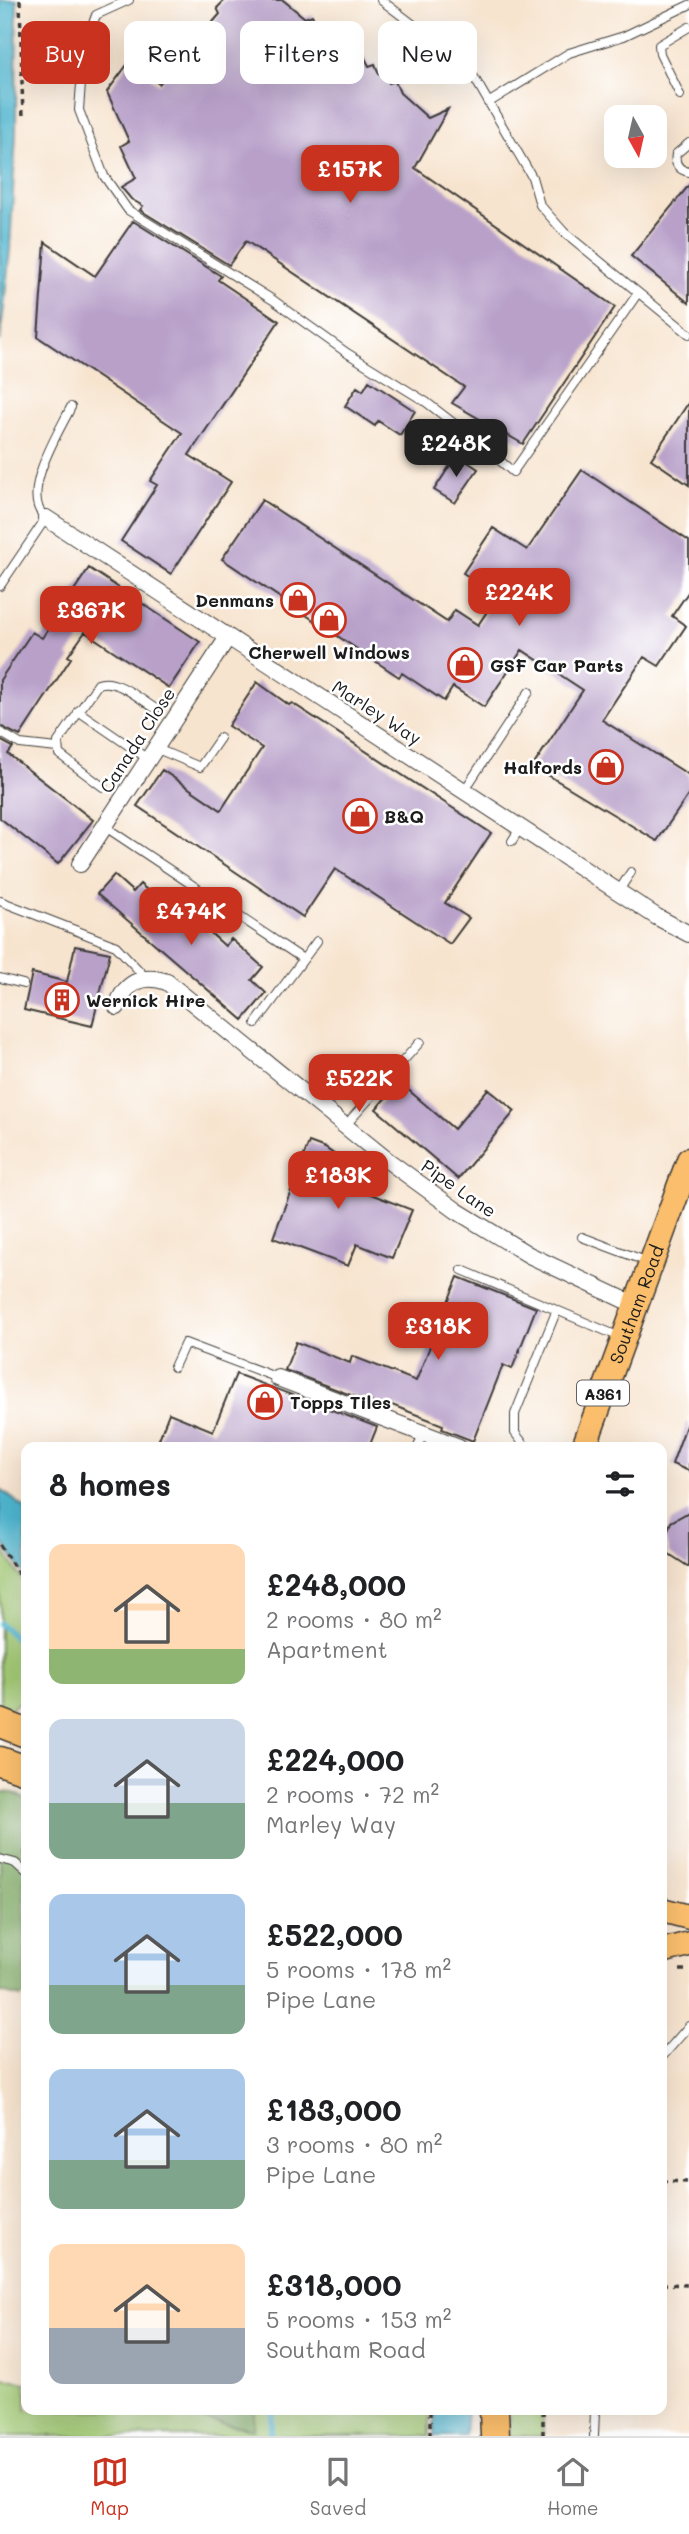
<!DOCTYPE html>
<html lang="en">
<head>
<meta charset="utf-8">
<style>
	body { margin:0; font-family:Mali,sans-serif; background:#f6f6f6; color:#202124; height:100vh; display:flex; flex-direction:column; font-size:26px; white-space:nowrap }
	* { box-sizing:border-box; margin:0 }
	p { font-size:23px; color:#757577 }
	.icon { flex:none; width:38px; height:38px; fill:none; stroke:currentColor; stroke-width:2; stroke-linecap:round; stroke-linejoin:round }
	.map { position:relative; flex:1; overflow:hidden }
	.panel { position:absolute; left:21px; top:1442px; width:646px; height:973px; display:flex; flex-direction:column; background:#fff; border-radius:14px; box-shadow:0 7px 28px #0002 }
	.panel>* { flex:none }
	.guide { position:absolute; left:21px; top:21px; width:648px; height:63px; display:flex; gap:14px }
	.needle { width:46px; rotate:172deg }
	.buttons { position:absolute; left:604px; top:105px; display:grid; gap:14px }
	.buttons a { display:grid; place-items:center; width:63px; height:63px; border-radius:14px; background:#fff; box-shadow:0 7px 28px #0002; font-size:35px }
	.price { position:absolute; translate:-50% -60px; padding:0 16px; border-radius:14px; background:#c8321e; color:#fff; font-size:23px; line-height:46px; filter:drop-shadow(0 2px 4px #0008) }
	.price::after { content:''; position:absolute; left:50%; top:42px; width:21px; height:16px; margin-left:-10px; background:inherit; clip-path:polygon(0 0,100% 0,50% 100%) }
	.price.active { background:#222; color:#fff }
	ul { padding:0; list-style:none }
	li { display:flex; align-items:center; gap:21px; height:175px; padding:0 28px }
	li span { display:grid; place-items:center; flex:none; width:196px; height:140px; border-radius:14px; color:#555 }
	li>.icon { margin-inline-start:auto }
	span .icon { width:84px; height:84px; fill:#fffc; stroke-width:1 }
	li b { font-size:30px }
	h2 { display:flex; justify-content:space-between; align-items:center; height:84px; padding:0 28px; font-size:30px }
	.chip { padding:0 24px; border-radius:14px; background:#fff; box-shadow:0 7px 28px #0002; font-size:24px; line-height:63px }
	.chip.active { background:#c8321e; color:#fff }
	.tabs { display:flex; justify-content:space-around; align-items:center; height:98px; border-top:2px solid #e0e0e0; background:#fff; font-size:19px; color:#757577 }
	.tabs a { display:grid; justify-items:center; gap:4px }
	.tabs .active { color:#c8321e }
	.map>svg:first-child { display:block }
	.green { fill:#a1c873; stroke:#5e7248; stroke-width:2 }
	.forest { fill:#80ac65; stroke:#4e6440; stroke-width:2 }
	.water { fill:#4eb4cd; stroke:#356874; stroke-width:2 }
	.lines { fill:none; stroke-linecap:round; stroke-linejoin:round }
	.stream { stroke:#4eb4cd; stroke-width:6 }
	.building { fill:#b8a0c9 }
	.lane-casing { stroke:#3d3a37; stroke-width:10 }
	.street-casing { stroke:#3d3a37; stroke-width:18 }
	.primary-casing { stroke:#3d3a37; stroke-width:27 }
	.highway-casing { stroke:#3d3a37; stroke-width:31 }
	.path { stroke:#3d3a37; stroke-width:3.5; stroke-dasharray:5 5; stroke-linecap:butt }
	.lane { stroke:#fff; stroke-width:8 }
	.street { stroke:#fff; stroke-width:16 }
	.primary { stroke:#fabe6d; stroke-width:24 }
	.highway { stroke:#fabe6d; stroke-width:28 }
	.labels { text-anchor:middle; dominant-baseline:central; stroke-width:5; stroke-linejoin:round; paint-order:stroke }
	.shield { fill:#fff; stroke:#606060; stroke-width:2 }
	.shield-label { font-size:16px; font-weight:bold; fill:#1c1c1c }
	.poi-label { font-size:18px; font-weight:bold; fill:#1c1c1c; stroke:#fff; text-anchor:start }
	.street-label { font-size:18px; fill:#1c1c1c; stroke:#fff }
</style>
</head>
<body>
<div class="map">
<svg width="689" height="2436" viewBox="0 0 689 2436">
	<rect width="100%" height="100%" fill="#fff"/>
	<filter id="ink" filterUnits="userSpaceOnUse"><feTurbulence type="fractalNoise" baseFrequency=".0143" numOctaves="2"/><feDisplacementMap in="SourceGraphic" scale="14" xChannelSelector="R" yChannelSelector="G"/><feConvolveMatrix kernelMatrix="1 2 1 2 8 2 1 2 1" color-interpolation-filters="sRGB"/></filter>
	<filter id="wash" filterUnits="userSpaceOnUse"><feTurbulence type="fractalNoise" baseFrequency=".00686" numOctaves="4" result="noise"/><feDisplacementMap in="SourceGraphic" scale="28" xChannelSelector="R" yChannelSelector="G"/><feGaussianBlur stdDeviation="1.57" result="paint"/><feColorMatrix in="noise" values="0 0 0 0 0 0 0 0 0 0 0 0 0 0 0 0 0 1.4 0 .05"/><feComposite in="paint" operator="in"/></filter>
	<g filter="url(#wash)">
		<rect width="100%" height="100%" fill="#f7e4cf"/>
		<path class="green" d="M0,1545l26,41v110l-26,22z
			M0,2378l26,5v27h132l94,19 2,-19h176v26h-430z
			M510,2410h33v26h-33z"/>
		<path class="forest" d="M0,1792l14,1 12,6v78l-2,1 2,116 -5,3 -21,-5z
			M178,2410h76l-1,19 -75,-15z"/>
		<path class="water" d="M0,0h17l-1,134 -6,116 -10,92z
			M0,1489l26,20v68l-26,-38z
			M435,2410h32l-2,26h-31z"/>
		<g class="lines">
			<path class="stream" d="M0,1624l18,16 8,16
				M270,2436l3,-26"/>
		</g>
		<g id="blocks">
			<path class="building" d="M225,0h58l22,18 7,-3 5,11 6,-2 4,10 6,-3 5,14 17,14 9,-3 5,10 6,-2 4,10 5,-1 5,10 6,-2 5,12 28,25 20,-9 -33,59 200,139 -92,137 -71,-41 12,-16 -218,-146 -17,24 -89,-55 3,-4 -12,-7 -10,-12 15,-9 -15,-32 8,-5 -22,-49 23,-31 29,23 61,-70 -3,-6z
				M689,185v118l-58,-47z
				M133,221l88,55 -3,4 61,41 -90,134 42,27 -60,92 -50,-33 36,-56 -7,-4 32,-48 -144,-96 7,-95 50,34z
				M369,381l46,30 -15,24 -22,-14 -3,5 -30,-20 12,-19 6,4z
				M689,402v83l-38,-26z
				M457,455l21,14 -23,34 -21,-13z
				M582,470l107,71v50l-17,25 14,10 -27,40 -15,-9 -42,63 87,55v19l-32,47 -124,-75 50,-76 -61,-40 -38,57 -31,-20 -9,14 -42,-28 -3,4 -177,-118 40,-59 185,122 8,-12 23,15 20,-30 -35,-22 30,-45 34,22z
				M89,568l111,74 -31,46 -84,-56 -17,24 3,2 -51,78 -20,-10v-46l32,-48 10,6z
				M257,682l32,23 3,-2 199,130 -46,70 24,15 -19,26 -115,-75 -32,48 -166,-111 25,-36 59,40 41,-62 -34,-22z
				M0,740l13,7 -5,7 85,66 -35,44 -58,-46z
				M114,875l19,17 7,-8 50,43 6,-7 29,26 6,-7 32,28 -11,13 14,13 -23,27 -146,-126z
				M75,946l35,7 -18,73 -68,-16 8,-37 35,9z
				M399,1082l55,47 34,-40 27,22 -57,68 -82,-70z
				M309,1142l16,6 40,28 -5,14 52,20 -20,48 -35,-14 -9,22 -75,-28z
				M458,1277l78,31 -24,61 -9,-4 -30,76 -31,-12 1,-4 -56,-22 -2,5 -100,-38 11,-28 54,21 2,-7 64,25z
				M236,1374l141,53 -8,20h-213l13,-34 44,18z
				M687,1423h2v48l-17,-7z
				M689,1512v55l-20,-13 -4,-16 6,-16z"/>
		</g>
	</g>
	<g filter="url(#ink)">
		<use href="#blocks" fill-opacity="0" stroke="#3d3a37" stroke-width="2"/>
		<g class="lines">
			<g class="lane-casing">
				<path id="lane" d="M129,0l-33,15 -7,20 -7,35 -3,40 25,66 24,34 145,90 74,53 79,49 56,43 31,27 125,-179
					M381,0l58,44 32,28 61,105 8,28 24,27 125,102
					M680,95l-20,-41 -1,-9 30,-18
					M488,103l81,-50 55,-17 65,-31
					M689,143l-13,11c-2,10 3,16 13,18
					M0,586l46,-68c-28,-22 13,-86 25,-111
					M78,711l70,48
					M0,732l20,12 37,4
					M155,748l45,19 20,-29
					M103,787l-44,-33 -1,-12 40,-58c18,-7 43,16 58,25
					M464,791l65,-99
					M104,826l199,133
					M512,841l8,-13
					M618,892l13,-20
					M0,901l116,45 30,32
					M0,978l23,6
					M256,1023l61,-82
					M345,1126l75,-84
					M582,1237l66,25
					M462,1270l158,67
					M174,1367l11,-24 93,35
					M418,1447l5,-14
					M526,1447l-11,-14v-19l41,-102
					M0,1859l15,4 11,10
					M662,2057l27,-31
					M594,2436l1,-26"/>
			</g>
			<g class="street-casing">
				<path id="street" d="M46,518l611,399 32,17
					M80,864l148,-227
					M117,1007c7,-24 26,-34 50,-25l220,178 70,51 72,44 106,50
					M278,1378l181,69"/>
			</g>
			<g class="primary-casing">
				<g id="primary">
					<path id="s1" d="M584,1447l105,-287"/>
					<path d="M662,1910l27,7"/>
					<path d="M662,1951l27,-7"/>
				</g>
			</g>
			<g class="highway-casing">
				<path id="highway" d="M0,1723l26,10
					M0,1761l26,9
					M494,2410l1,26"/>
			</g>
			<path class="path" d="M20,0l3,120
				M0,1545l26,41
				M25,1855l1,-15
				M680,1970h9
				M662,2181l27,1
				M662,2284l27,1
				M543,2410v26
				M430,2436v-26"/>
			<use href="#lane" class="lane"/>
			<use href="#street" class="street"/>
			<use href="#primary" class="primary"/>
			<use href="#highway" class="highway"/>
		</g>
	</g>
	<defs>
		<g id="shop-ring" transform="scale(1.75)"><circle r="9.5" fill="#fff" stroke="#c8321e" stroke-width="1.5"/><path d="M-5-2.5h2.3a2.7 3.5 0 0 1 5.4 0H5L5.5 6h-11ZM-1.5-2.5h3a1.5 2.3 0 0 0-3 0Z" fill="#c8321e"/></g>
		<g id="building-ring" transform="scale(1.75)"><circle r="9.5" fill="#fff" stroke="#c8321e" stroke-width="1.5"/><path d="M-4-6H4V6H1V3H-1V6H-4ZM-2.5-4.3h1.7v1.8h-1.7ZM.8-4.3h1.7v1.8H.8ZM-2.5-1h1.7V.8h-1.7ZM.8-1h1.7V.8H.8Z" fill="#c8321e"/></g>
	</defs>
	<g fill-rule="evenodd">
		<use href="#shop-ring" x="298" y="600"/>
		<use href="#shop-ring" x="329" y="620"/>
		<use href="#shop-ring" x="465" y="665"/>
		<use href="#shop-ring" x="606" y="767"/>
		<use href="#shop-ring" x="360" y="816"/>
		<use href="#building-ring" x="62" y="1000"/>
		<use href="#shop-ring" x="265" y="1402"/>
	</g>
	<g class="labels">
		<rect class="shield" x="577" y="1380.5" width="52" height="25" rx="5"/>
		<g class="shield-label">
			<text x="603" y="1393">A361</text>
		</g>
		<g class="poi-label">
			<text x="274" y="600" text-anchor="end">Denmans</text>
			<text x="329" y="652" text-anchor="middle">Cherwell Windows</text>
			<text x="490" y="665">GSF Car Parts</text>
			<text x="582" y="767" text-anchor="end">Halfords</text>
			<text x="384" y="816">B&amp;Q</text>
			<text x="86" y="1000">Wernick Hire</text>
			<text x="290" y="1402">Topps Tiles</text>
		</g>
		<g class="street-label">
			<text transform="translate(377 712) rotate(33)">Marley Way</text>
			<text transform="translate(137 740) rotate(-57)">Canada Close</text>
			<text transform="translate(459 1188) rotate(35)">Pipe Lane</text>
			<text stroke="none"><textPath href="#s1" startOffset="152">Southam Road</textPath></text>
		</g>
	</g>
</svg>
<div class="buttons">
<a><svg class="needle" viewBox="-14 -14 28 28"><path d="M0-13l5 13h-10z" fill="#e53935"/><path d="M0 13l5-13h-10z" fill="#757577"/></svg></a>
</div>
<b class="price" style="left:350px;top:205px">£157K</b>
<b class="price active" style="left:456px;top:479px">£248K</b>
<b class="price" style="left:519px;top:628px">£224K</b>
<b class="price" style="left:91px;top:646px">£367K</b>
<b class="price" style="left:191px;top:947px">£474K</b>
<b class="price" style="left:359px;top:1114px">£522K</b>
<b class="price" style="left:338px;top:1211px">£183K</b>
<b class="price" style="left:438px;top:1362px">£318K</b>
<div class="guide">
<a class="chip active">Buy</a>
<a class="chip">Rent</a>
<a class="chip">Filters</a>
<a class="chip">New</a>
</div>
<section class="panel">
<h2>8 homes<svg class="icon" aria-label="filters" viewBox="0 0 24 24"><path d="M4 7h16M4 17h16"/><circle cx="9" cy="7" r="2"/><circle cx="15" cy="17" r="2"/></svg></h2>
<ul>
<li><span style="background:linear-gradient(#ffd9b3 75%,#8fb573 0)"><svg class="icon" aria-label="home" viewBox="0 0 24 24"><path d="M3 11l9-7 9 7M6 9v11h12V9"/></svg></span><div><b>£248,000</b><p>2 rooms · 80 m²</p><p>Apartment</p></div></li>
<li><span style="background:linear-gradient(#c9d6e8 60%,#7fa58c 0)"><svg class="icon" aria-label="home" viewBox="0 0 24 24"><path d="M3 11l9-7 9 7M6 9v11h12V9"/></svg></span><div><b>£224,000</b><p>2 rooms · 72 m²</p><p>Marley Way</p></div></li>
<li><span style="background:linear-gradient(#a9c7e8 65%,#7fa58c 0)"><svg class="icon" aria-label="home" viewBox="0 0 24 24"><path d="M3 11l9-7 9 7M6 9v11h12V9"/></svg></span><div><b>£522,000</b><p>5 rooms · 178 m²</p><p>Pipe Lane</p></div></li>
<li><span style="background:linear-gradient(#a9c7e8 65%,#7fa58c 0)"><svg class="icon" aria-label="home" viewBox="0 0 24 24"><path d="M3 11l9-7 9 7M6 9v11h12V9"/></svg></span><div><b>£183,000</b><p>3 rooms · 80 m²</p><p>Pipe Lane</p></div></li>
<li><span style="background:linear-gradient(#ffd9b3 60%,#9aa5b1 0)"><svg class="icon" aria-label="home" viewBox="0 0 24 24"><path d="M3 11l9-7 9 7M6 9v11h12V9"/></svg></span><div><b>£318,000</b><p>5 rooms · 153 m²</p><p>Southam Road</p></div></li>
</ul>
</section>
</div>
<nav class="tabs">
<a class="active"><svg class="icon" aria-label="map" viewBox="0 0 24 24"><path d="M3 6l6-2 6 2 6-2v14l-6 2-6-2-6 2zM9 4v14M15 6v14"/></svg>Map</a>
<a><svg class="icon" aria-label="saved" viewBox="0 0 24 24"><path d="M7 4h10v16l-5-4-5 4z"/></svg>Saved</a>
<a><svg class="icon" aria-label="home" viewBox="0 0 24 24"><path d="M3 11l9-7 9 7M6 9v11h12V9"/></svg>Home</a>
</nav>
</body>
</html>
